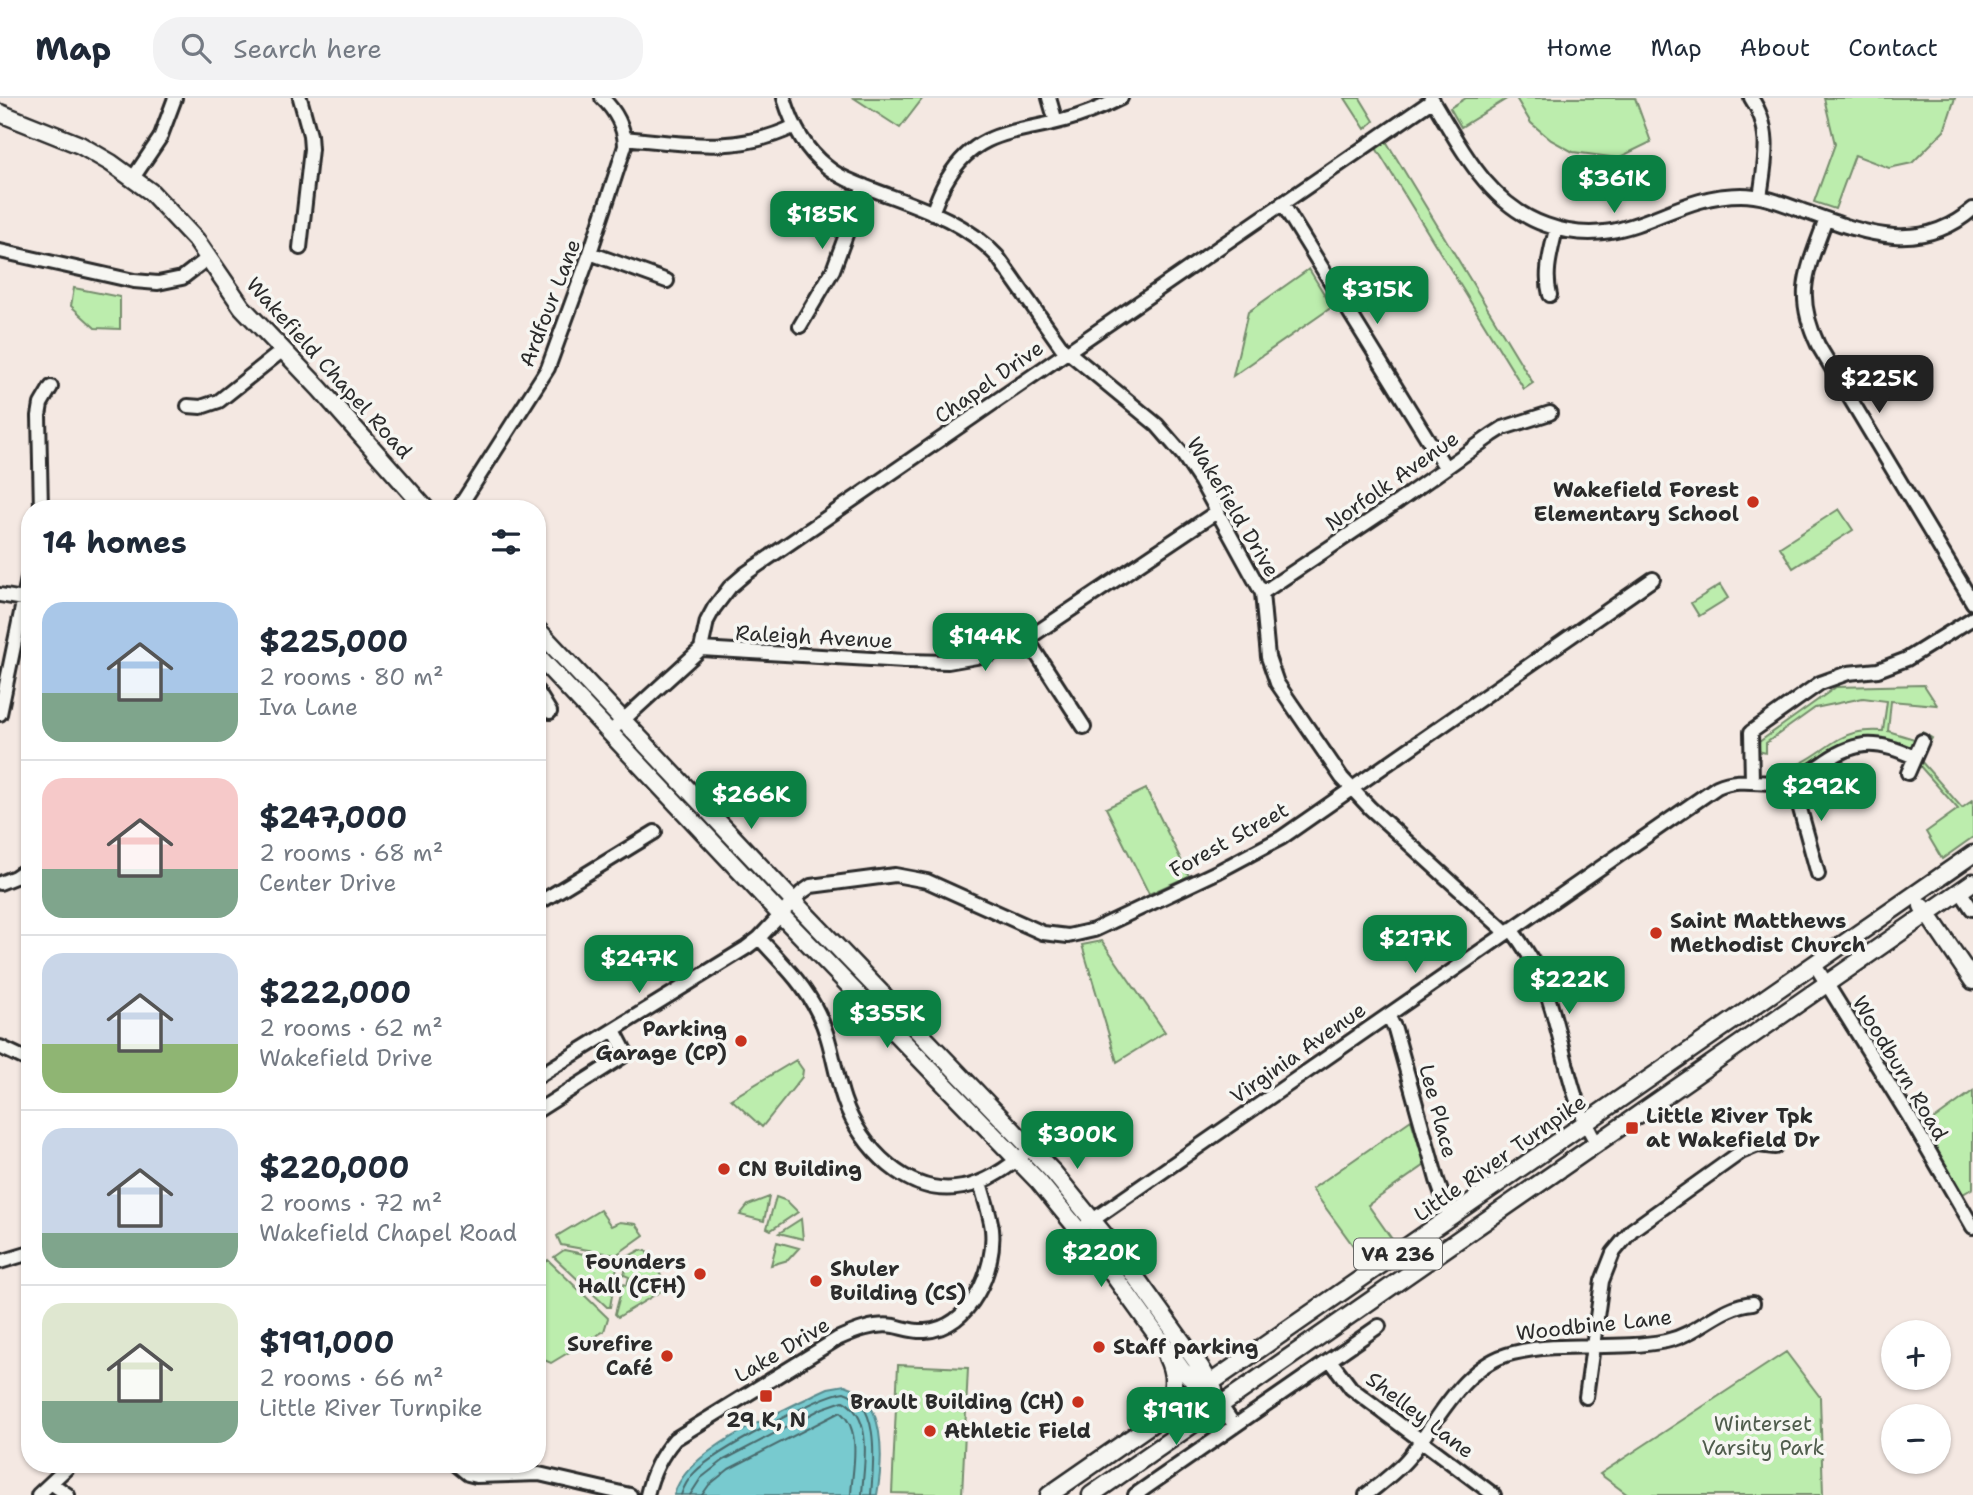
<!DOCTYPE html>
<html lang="en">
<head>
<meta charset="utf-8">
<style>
	body { margin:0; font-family:"Shantell Sans",sans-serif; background:#f2f2f3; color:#1f2937; height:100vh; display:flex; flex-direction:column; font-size:26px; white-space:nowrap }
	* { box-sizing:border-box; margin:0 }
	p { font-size:23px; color:#747a83 }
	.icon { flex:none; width:38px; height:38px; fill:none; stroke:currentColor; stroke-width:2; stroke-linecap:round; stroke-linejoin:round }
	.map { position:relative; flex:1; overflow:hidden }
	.drawer { position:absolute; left:21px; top:402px; width:525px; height:973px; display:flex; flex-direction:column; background:#fff; border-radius:28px; box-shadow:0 2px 5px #0004 }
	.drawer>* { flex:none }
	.controls { position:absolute; left:1881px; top:1222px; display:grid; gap:14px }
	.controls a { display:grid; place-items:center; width:70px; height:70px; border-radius:50%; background:#fff; box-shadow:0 2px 5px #0004; font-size:35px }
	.price { position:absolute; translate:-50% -60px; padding:0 16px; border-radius:14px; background:#0b8043; color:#fff; font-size:23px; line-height:46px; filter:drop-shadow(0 2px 4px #0008) }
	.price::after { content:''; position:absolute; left:50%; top:42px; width:21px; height:16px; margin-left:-10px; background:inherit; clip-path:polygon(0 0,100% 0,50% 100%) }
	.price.on { background:#222; color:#fff }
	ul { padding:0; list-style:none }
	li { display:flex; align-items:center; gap:21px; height:175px; padding:0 21px }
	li+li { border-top:2px solid #e0e1e3 }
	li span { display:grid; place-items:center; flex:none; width:196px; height:140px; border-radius:21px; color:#555 }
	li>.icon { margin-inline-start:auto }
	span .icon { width:84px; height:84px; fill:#fffc; stroke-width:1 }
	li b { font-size:30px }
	h2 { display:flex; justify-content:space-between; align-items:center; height:84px; padding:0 21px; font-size:30px }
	header { display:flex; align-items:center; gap:42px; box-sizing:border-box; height:98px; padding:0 35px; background:#fff; border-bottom:2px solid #e0e1e3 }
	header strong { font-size:33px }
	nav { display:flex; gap:38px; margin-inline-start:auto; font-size:24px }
	.search { width:490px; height:63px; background:#f2f2f3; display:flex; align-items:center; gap:18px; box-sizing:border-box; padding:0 24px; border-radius:28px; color:#747a83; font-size:26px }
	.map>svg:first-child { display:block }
	.green { fill:#bcedad; stroke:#748c6c; stroke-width:2 }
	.water { fill:#78cacf; stroke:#598a8d; stroke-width:2 }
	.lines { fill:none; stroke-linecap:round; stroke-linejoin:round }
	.shore { stroke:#4a6b6d; stroke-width:2 }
	.minor-casing { stroke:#2b2b2b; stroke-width:18 }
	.major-casing { stroke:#2b2b2b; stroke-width:21 }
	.minor { stroke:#f6f6f2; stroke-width:12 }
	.major { stroke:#f6f6f2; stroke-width:16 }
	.poi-dot { fill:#c8321e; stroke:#f6f6f2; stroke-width:2.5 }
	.labels { text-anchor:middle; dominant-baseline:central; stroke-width:7; stroke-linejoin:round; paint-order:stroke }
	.shield { fill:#f6f6f2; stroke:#686867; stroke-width:2 }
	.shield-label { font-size:19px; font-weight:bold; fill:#2b2b2b }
	.street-label { font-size:21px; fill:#2b2b2b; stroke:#f6f6f2 }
	.poi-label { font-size:21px; font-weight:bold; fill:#2b2b2b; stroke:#f6f6f2; text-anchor:start }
	.park-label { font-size:21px; fill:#4f5c4c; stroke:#f6f6f2 }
</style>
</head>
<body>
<header>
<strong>Map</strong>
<div class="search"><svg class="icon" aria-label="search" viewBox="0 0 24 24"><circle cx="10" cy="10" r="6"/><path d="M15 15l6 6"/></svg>Search here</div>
<nav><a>Home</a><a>Map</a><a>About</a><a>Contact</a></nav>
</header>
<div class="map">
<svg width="1973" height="1397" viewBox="0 0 1973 1397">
	<rect width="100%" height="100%" fill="#f4e8e2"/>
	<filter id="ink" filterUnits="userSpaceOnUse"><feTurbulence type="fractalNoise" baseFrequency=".0143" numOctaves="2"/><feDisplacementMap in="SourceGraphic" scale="14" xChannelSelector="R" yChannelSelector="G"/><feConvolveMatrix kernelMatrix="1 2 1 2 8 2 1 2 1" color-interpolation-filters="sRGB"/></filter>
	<g filter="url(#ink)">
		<path class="green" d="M854,0h69l-23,30z
			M1345,0h15l14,23 -9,8z
			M1466,0h42l-47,29 -11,-19z
			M1516,0h119l16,44 -33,16 -45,-6 -22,-12 -20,-17z
			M1824,0h131l-11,33 -32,32 -23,5 -34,-13 -20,54 -21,-7 21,-58z
			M1386,43l147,242 -9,6 -148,-241z
			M1309,171l23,38 -99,69 15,-64z
			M74,190l46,9v32l-25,-1 -24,-22z
			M1839,411l14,21 -60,38 -13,-21z
			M1720,487l8,13 -29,18 -8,-13z
			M1924,587l13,20 -46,-4 -3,30 26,8 8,-7 10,6 -12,22 42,48 11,-8v37l-31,22 -16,-27 32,-23 -39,-44 -12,-2 -1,-4c-8,-3 -18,-10 -26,-11 -32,-3 -55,27 -81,38l-19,-8 -1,-10c26,-1 39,-17 60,-29 13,-8 29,-9 44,-8l4,-30 -24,-3 -48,10 -49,35v10l-12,-3 -9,2 91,-65z
			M1146,691l43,87 -40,18 -43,-86z
			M1102,843l63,91 -48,30 -35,-117z
			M796,962l7,10 -1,7 -40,50 -31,-28z
			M1973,993v97l-10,6 -41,-66z
			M1411,1022l14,45 -57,40 26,37 -29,20 -53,-73z
			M769,1099l-5,24 -24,-6 8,-10z
			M776,1099l11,4 11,11 -27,18 -4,-2z
			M600,1112l11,16 9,-4 16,2 8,11 -28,20 -55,-10 -4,-9z
			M801,1121l2,20 -24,-6z
			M777,1144l22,6 -11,12 -17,5z
			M564,1152l54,11 -8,46h-3l-53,-50z
			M640,1152l6,1 22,36 -50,30 -3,-3 8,-30 4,1 2,-8 -5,-2 5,-19z
			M548,1162l60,58 -4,13 -53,32 -14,-6v-90z
			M1786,1254l34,45 3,98h-195l-28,-21z
			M898,1267l70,3 -6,127 -70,-2z"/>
		<path class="water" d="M845,1287c42,13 38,76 32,110h-203c12,-46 101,-79 141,-101l13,-6z"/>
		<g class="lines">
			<path class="shore" d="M681,1397c3,-9 8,-17 14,-23 18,-19 125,-77 149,-80 38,12 29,74 27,103
				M690,1397l11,-17 23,-18 99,-52 20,-7c32,17 20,66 19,94
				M702,1397l7,-10 20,-16 111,-57c23,18 12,58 11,83"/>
			<g class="minor-casing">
				<path id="minor" d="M784,0c8,26 20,51 42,68 14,12 32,18 48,24 45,17 90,30 123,66l68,96
					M1049,0l7,24
					M1431,0c30,49 57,107 115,127 80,29 122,-30 195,-30 20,0 38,7 57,14 59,21 119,49 175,0
					M1751,0c22,31 14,64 9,99
					M625,40c61,6 113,16 170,-12
					M133,80l27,-40 15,-40
					M1282,105l163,264
					M932,115c5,-12 9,-25 16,-35 29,-49 69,-45 117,-58 19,-5 38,-13 56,-22
					M1826,121c-18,50 -33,74 -8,126l155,258
					M300,150l11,-99 -1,-14 -10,-37
					M0,153l134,30 24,2 24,-5 26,-20
					M590,155l77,28
					M1550,197c-6,-23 1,-43 6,-66
					M800,228l33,-56 31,-84
					M1067,253l90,74 26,30 18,27 61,111 6,64 9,26 65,95 28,30 136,124
					M188,308l13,1 18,-6 64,-51
					M41,411l-2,-93 2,-12 10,-17
					M458,411l90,-141 42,-115 35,-107c0,-18 -10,-36 -23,-48
					M1262,495l137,-92 93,-66 11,-7 47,-15
					M0,497l29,5
					M1027,541l57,88
					M701,551l204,12 43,1 40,-7 48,-22 182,-122
					M537,593l13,21
					M0,616l30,-145
					M609,635l92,-84 6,-28 7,-13 16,-21 15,-13 688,-474
					M1908,675l14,-32
					M1792,682l26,94
					M1752,683l-1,-49 69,-49 28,-10 30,-3 29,-11 66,-41
					M0,785l15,-6 15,-10
					M1960,793l12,18 1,-1
					M537,806l118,-72
					M1511,831c12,16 23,32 31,51 22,54 24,114 55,164
					M759,840c22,24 45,46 59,75 14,28 16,58 26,87 16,47 64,98 119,87 25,-4 49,-22 68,-39
					M1815,867l93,150 65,112
					M1388,917l7,14 42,151 13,38
					M0,949l30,14
					M537,979l209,-129 13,-10 42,-45 10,-7 84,-11 32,6 116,52 25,3 26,-6 125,-59 62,-33 372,-259
					M537,1013l85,-54 3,-6 -11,-21
					M1087,1126l630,-437c27,-12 50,1 76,-7 13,-4 23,-12 33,-19 32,-22 54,-20 88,-4
					M0,1164l30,-9
					M1330,1262l21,28 143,107
					M1586,1299l16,-116 11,-28 19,-23 109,-78 17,-7 17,2
					M1221,1308l14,20
					M457,1367l11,9 8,2 63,-2 91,21
					M51,1385l17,12
					M38,1397l32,-30
					M647,1397c5,-22 13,-39 28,-56l162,-100c18,-8 37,-16 57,-13 10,2 20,6 31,5 46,-3 71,-62 67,-102 -2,-16 -8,-31 -12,-47
					M1135,1397l244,-169
					M1366,1397c15,-12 32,-24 44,-39 29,-37 53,-91 103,-103 49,-12 103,-2 153,-12 33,-7 53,-35 87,-38"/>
			</g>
			<g class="major-casing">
				<path id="major" d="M0,15l80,32 31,18 40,29 45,48 46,67 78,82 106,120
					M537,531l256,272 261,272 60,74 87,121 13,22
					M537,557l244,260 258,267 60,73 83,115 26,25
					M1922,808l51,75
					M1157,1318c17,-18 21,-36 10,-59
					M1049,1397l924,-641
					M1091,1397l882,-613"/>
			</g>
			<use href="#minor" class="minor"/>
			<use href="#major" class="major"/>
		</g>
	</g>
	<g class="poi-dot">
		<circle cx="1753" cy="404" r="7"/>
		<circle cx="1656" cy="835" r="7"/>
		<circle cx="741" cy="943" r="7"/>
		<rect x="1625" y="1023" width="14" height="14" rx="3.5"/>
		<circle cx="724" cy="1071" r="7"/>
		<circle cx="700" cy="1176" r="7"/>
		<circle cx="816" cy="1183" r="7"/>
		<circle cx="1099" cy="1249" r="7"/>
		<circle cx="667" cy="1258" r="7"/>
		<rect x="759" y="1291" width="14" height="14" rx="3.5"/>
		<circle cx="1078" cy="1304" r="7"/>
		<circle cx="930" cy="1333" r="7"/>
	</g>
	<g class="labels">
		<rect class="shield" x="1354" y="1140.5" width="88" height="31" rx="5"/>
		<g class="shield-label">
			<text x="1398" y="1156">VA 236</text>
		</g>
		<g class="street-label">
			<text transform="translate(550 205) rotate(-69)">Ardfour Lane</text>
			<text transform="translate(329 270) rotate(48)">Wakefield Chapel Road</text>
			<text transform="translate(989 284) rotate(-35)">Chapel Drive</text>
			<text transform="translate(1392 383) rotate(-35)">Norfolk Avenue</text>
			<text transform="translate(1233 409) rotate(59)">Wakefield Drive</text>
			<text transform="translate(814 539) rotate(3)">Raleigh Avenue</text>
			<text transform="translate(1229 742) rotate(-29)">Forest Street</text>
			<text transform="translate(1298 955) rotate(-35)">Virginia Avenue</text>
			<text transform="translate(1900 970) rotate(59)">Woodburn Road</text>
			<text transform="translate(1438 1013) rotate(75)">Lee Place</text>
			<text transform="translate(1500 1060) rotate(-35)">Little River Turnpike</text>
			<text transform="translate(1594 1227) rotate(-6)">Woodbine Lane</text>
			<text transform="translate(782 1252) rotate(-31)">Lake Drive</text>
			<text transform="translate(1420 1317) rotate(37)">Shelley Lane</text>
		</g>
		<g class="poi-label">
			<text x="1739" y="392" text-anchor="end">Wakefield Forest<tspan x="1739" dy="24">Elementary School</tspan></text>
			<text x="1670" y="823">Saint Matthews<tspan x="1670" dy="24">Methodist Church</tspan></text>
			<text x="727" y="931" text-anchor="end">Parking<tspan x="727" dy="24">Garage (CP)</tspan></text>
			<text x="1646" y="1018">Little River Tpk<tspan x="1646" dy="24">at Wakefield Dr</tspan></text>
			<text x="738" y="1071">CN Building</text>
			<text x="686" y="1164" text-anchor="end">Founders<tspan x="686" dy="24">Hall (CFH)</tspan></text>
			<text x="830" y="1171">Shuler<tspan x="830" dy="24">Building (CS)</tspan></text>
			<text x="653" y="1246" text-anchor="end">Surefire<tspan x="653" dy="24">Café</tspan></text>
			<text x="1113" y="1249">Staff parking</text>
			<text x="1064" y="1304" text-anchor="end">Brault Building (CH)</text>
			<text x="766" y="1322" text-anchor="middle">29 K, N</text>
			<text x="944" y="1333">Athletic Field</text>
		</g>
		<g class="park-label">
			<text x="1763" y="1326">Winterset<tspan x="1763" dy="24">Varsity Park</tspan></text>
		</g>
	</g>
</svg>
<div class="controls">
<a>+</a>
<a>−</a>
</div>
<b class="price" style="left:1614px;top:117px">$361K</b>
<b class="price" style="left:822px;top:153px">$185K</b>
<b class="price" style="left:1377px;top:228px">$315K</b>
<b class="price on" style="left:1879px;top:317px">$225K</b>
<b class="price" style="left:985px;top:575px">$144K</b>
<b class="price" style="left:1821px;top:725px">$292K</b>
<b class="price" style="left:751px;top:733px">$266K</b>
<b class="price" style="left:1415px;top:877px">$217K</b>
<b class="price" style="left:639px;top:897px">$247K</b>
<b class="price" style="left:1569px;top:918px">$222K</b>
<b class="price" style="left:887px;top:952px">$355K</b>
<b class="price" style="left:1077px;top:1073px">$300K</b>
<b class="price" style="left:1101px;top:1191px">$220K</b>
<b class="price" style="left:1176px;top:1349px">$191K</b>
<section class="drawer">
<h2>14 homes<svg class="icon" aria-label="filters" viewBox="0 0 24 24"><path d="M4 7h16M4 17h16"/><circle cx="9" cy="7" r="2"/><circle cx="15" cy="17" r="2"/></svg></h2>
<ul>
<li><span style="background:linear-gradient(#a9c7e8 65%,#7fa58c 0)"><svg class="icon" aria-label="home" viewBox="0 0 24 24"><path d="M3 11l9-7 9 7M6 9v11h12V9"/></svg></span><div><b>$225,000</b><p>2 rooms · 80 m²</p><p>Iva Lane</p></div></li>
<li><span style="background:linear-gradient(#f6c9c9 65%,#7fa58c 0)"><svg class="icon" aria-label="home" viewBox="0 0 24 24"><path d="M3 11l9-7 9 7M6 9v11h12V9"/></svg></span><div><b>$247,000</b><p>2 rooms · 68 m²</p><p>Center Drive</p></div></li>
<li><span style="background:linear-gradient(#c9d6e8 65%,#8fb573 0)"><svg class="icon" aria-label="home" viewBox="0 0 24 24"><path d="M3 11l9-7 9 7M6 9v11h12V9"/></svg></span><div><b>$222,000</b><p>2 rooms · 62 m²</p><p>Wakefield Drive</p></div></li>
<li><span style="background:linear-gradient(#c9d6e8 75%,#7fa58c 0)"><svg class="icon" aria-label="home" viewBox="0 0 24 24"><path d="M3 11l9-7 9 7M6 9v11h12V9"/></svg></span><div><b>$220,000</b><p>2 rooms · 72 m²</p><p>Wakefield Chapel Road</p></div></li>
<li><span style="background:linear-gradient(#dfe7d0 70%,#7fa58c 0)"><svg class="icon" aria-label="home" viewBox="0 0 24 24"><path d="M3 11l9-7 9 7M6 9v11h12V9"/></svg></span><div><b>$191,000</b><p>2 rooms · 66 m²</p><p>Little River Turnpike</p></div></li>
</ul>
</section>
</div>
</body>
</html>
